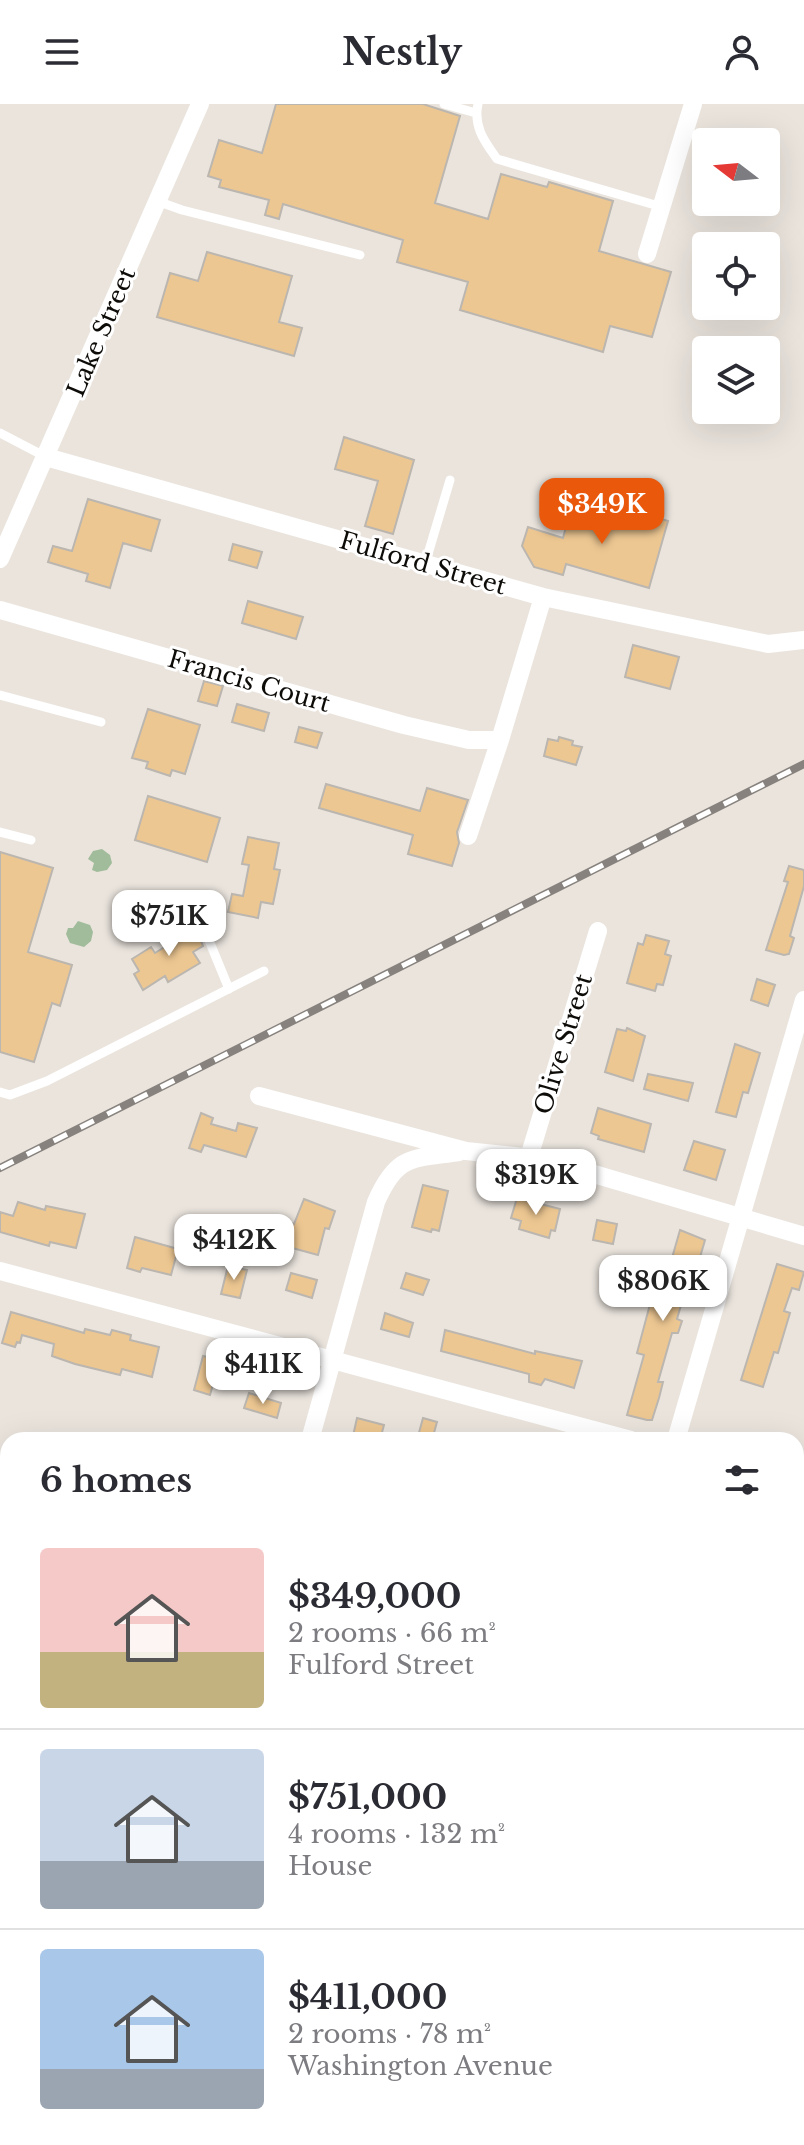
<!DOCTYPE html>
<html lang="en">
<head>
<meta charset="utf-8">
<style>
	body { margin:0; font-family:"Libre Baskerville",serif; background:#f2f2f3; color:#2b2b33; height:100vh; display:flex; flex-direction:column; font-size:30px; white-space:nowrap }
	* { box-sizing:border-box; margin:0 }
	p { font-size:26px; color:#7c7c81 }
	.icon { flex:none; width:44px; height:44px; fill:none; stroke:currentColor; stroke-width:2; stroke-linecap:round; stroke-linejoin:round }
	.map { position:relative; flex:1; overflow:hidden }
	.panel { position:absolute; left:0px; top:1328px; width:804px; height:714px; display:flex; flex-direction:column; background:#fff; border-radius:24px 24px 0 0; box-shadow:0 8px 32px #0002 }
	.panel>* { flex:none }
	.needle { width:52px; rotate:286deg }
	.tools { position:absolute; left:692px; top:24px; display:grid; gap:16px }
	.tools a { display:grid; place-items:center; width:88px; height:88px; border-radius:8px; background:#fff; box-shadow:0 8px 32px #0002; font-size:40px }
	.price { position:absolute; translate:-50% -68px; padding:0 18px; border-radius:16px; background:#fff; color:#222; font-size:26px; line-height:52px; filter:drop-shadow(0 2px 4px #0008) }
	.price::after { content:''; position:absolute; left:50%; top:48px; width:24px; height:18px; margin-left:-12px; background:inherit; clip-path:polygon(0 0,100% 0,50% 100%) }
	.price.selected { background:#ea580c; color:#fff }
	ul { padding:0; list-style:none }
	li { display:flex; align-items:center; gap:24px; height:200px; padding:0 40px }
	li+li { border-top:2px solid #e1e1e2 }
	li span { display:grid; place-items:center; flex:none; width:224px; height:160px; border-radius:8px; color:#555 }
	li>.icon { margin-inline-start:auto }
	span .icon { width:96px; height:96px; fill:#fffc; stroke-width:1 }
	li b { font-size:34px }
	h2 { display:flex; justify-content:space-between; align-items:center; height:96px; padding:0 40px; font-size:34px }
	header { display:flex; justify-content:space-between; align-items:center; height:104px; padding:0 40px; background:#fff; font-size:36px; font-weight:800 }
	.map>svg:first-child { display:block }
	.green { fill:#a1bc9a }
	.building { fill:#edc792; stroke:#bbb6af; stroke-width:2 }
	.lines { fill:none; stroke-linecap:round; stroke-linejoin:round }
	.lane { stroke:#fff; stroke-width:9 }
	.street { stroke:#fff; stroke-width:18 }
	.rail-casing { stroke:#87827d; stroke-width:8 }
	.rail { stroke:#fff; stroke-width:5; stroke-dasharray:15; stroke-linecap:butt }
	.labels { text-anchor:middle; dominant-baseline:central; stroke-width:6; stroke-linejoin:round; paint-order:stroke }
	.street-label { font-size:24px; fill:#0e0c09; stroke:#fff }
</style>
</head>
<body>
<header><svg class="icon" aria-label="menu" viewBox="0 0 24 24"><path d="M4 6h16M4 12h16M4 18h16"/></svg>Nestly<svg class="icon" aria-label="person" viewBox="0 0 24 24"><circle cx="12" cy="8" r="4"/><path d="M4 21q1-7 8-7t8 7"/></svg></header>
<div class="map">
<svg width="804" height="2041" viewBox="0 0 804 2041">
	<rect width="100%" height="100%" fill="#eae4dd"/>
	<path class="green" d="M102,745l8,6 2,8 -5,7 -10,2 -5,-2 2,-7 -6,-4 5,-8z
		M78,817l12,4 3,7 -2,9 -7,6 -14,-4 -4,-9 2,-6h5z"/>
	<path class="building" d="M276,0h147l37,12 -25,87 53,16 13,-45 46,13 2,-5 64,19 -14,50 72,21 -19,65 -42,-11 -7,26 -143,-42 8,-28 -71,-20 6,-22 -120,-36 -4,15 -14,-4 4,-15 -50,-13 2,-7 -13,-4 11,-36 43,13z
		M207,148l85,24 -13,46 23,6 -8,28 -137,-39 13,-44 28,8z
		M344,333l70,23 -21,74 -28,-8 13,-45 -43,-12z
		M88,395l72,21 -9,31 -28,-8 -13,45 -24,-7 2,-7 -40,-12 5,-16 19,5z
		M609,400l59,17 -19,67 -83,-24 -3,11 -29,-8 -12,-21 6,-19 35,11 6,-22 34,7z
		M233,440l29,8 -5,16 -28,-8z
		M248,497l55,16 -7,22 -54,-16z
		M633,541l46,12 -9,32 -45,-12z
		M204,577l19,5 -6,20 -19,-5z
		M237,600l32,9 -5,18 -32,-9z
		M148,605l52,16 -15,49 -13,-4 -2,6 -24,-8 2,-6 -16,-4z
		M299,623l23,6 -5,15 -22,-6z
		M559,633l14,4 -1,4 10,2 -6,18 -32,-9 4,-17 10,2z
		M326,680l94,27 7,-23 41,12 -11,32 2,11 -7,23 -44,-12 5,-19 -94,-27z
		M148,692l72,22 -13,44 -72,-22z
		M248,733l31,6 -5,26 6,1 -7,34 -12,-2 -3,16 -30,-6 4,-18 11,2 6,-31 -7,-1z
		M0,748l53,16 -25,84 44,13 -12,41 -8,-3 -18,59 -34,-10z
		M789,762l15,4v16l-14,50 4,2 -5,16 -5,1 -18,-5 22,-68 -4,-1z
		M192,815l11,27 -10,6 7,11 -32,19 -3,-6 -22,14 -9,-16 5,-3 -7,-12 19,-12 4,6 27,-17 -5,-8z
		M646,831l23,6 -4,13 6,2 -8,29 -6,-1 -2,7 -28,-8 11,-40 5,2z
		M757,875l18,6 -7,21 -17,-6z
		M627,924l18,8 -12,45 -28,-9 12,-43 9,2z
		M735,940l25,9 -12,40 -5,-1 -7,25 -20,-5z
		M648,970l45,9 -5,18 -44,-12z
		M598,1004l53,16 -7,28 -46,-13 1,-3 -8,-3z
		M201,1009l12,5 -2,6 25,7 2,-8 19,5 -11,29 -42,-12 -3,7 -12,-4z
		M694,1037l31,9 -9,30 -32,-10z
		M423,1081l25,6 -9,40 -7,-2 -1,3 -19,-5z
		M517,1094l43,11 -5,22 -4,-1 -2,8 -30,-9 2,-8 -10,-3z
		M304,1095l31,12 -6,18 -4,-1 -7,27 -33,-9 6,-23 3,1z
		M18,1098l27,8 1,-4 39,8 -9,34 -26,-6 -1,4 -49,-14v-20l13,4z
		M597,1116l20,4 -4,20 -20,-4z
		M680,1126l25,10 -11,38 -5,-1 -12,42 5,2 -4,12h-6l-14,49h5l-4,16 -7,22h-5l-20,-5 17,-60 -7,-2 16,-60 -8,-2 5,-17 16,5z
		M135,1133l43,12 -7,26 -29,-7 -2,4 -13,-4z
		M777,1160l27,8 -5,18 -7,-2 -8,23 6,2 -12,40 -4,-1 -11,35 -22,-7z
		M228,1162l19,4 -7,28 -19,-4z
		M291,1169l26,7 -5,18 -26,-8z
		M406,1169l23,7 -6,15 -22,-7z
		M11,1208l73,21 1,-4 25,6 2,-5 19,5 -1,5 29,7 -7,30 -30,-8 -2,6 -45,-11 -23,-8 2,-12 -32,-9 -2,8 -3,-1 -2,5 -13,-4z
		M385,1209l28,10 -4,14 -28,-8z
		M445,1226l90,24v-3l47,10 -8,27 -29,-9 -4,6 -12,-3v-8l-88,-23z
		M203,1252l17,4 -10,35 -16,-5z
		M249,1289l32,10 -4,15 -33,-10z
		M357,1314l27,7 -4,15 -27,-4z
		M423,1314l14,4 -5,18h-15z"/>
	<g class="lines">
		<path class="lane" d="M444,0l32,9
			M478,0c-5,23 7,38 19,55l165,48
			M157,97l25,9 178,45
			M0,329l46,24
			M425,460l25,-84
			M0,591l101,27
			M0,728l31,8
			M135,818l47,-26 10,3 37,90
			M0,988l10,3 37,-14 217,-110
			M796,1418l8,-28
			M613,2041l2,-7"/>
		<path class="street" d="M647,150l46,-150
			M46,353l497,140 225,47 36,-4
			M0,455l200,-455
			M0,506l404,115 65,15h31
			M468,732l32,-96 43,-143
			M259,992l207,55 77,8 261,77
			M529,1053l69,-226
			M0,1167l631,169
			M310,1336l66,-238c21,-48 36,-43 83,-50
			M676,1336l128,-440
			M0,1418l8,2
			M0,1497l8,-28
			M796,1640l8,2
			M796,1851l8,-27
			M796,1895l8,2
			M0,1924l8,3
			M796,1941l8,-28
			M394,2034l25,7
			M102,2041l2,-7
			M472,2041l2,-7
			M740,2041l2,-7
			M767,2041l2,-7"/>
		<g class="rail-casing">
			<path id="rail" d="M0,1064l804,-404"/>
		</g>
		<use href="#rail" class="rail"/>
	</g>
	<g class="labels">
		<g class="street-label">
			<text transform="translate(101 228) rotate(-67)">Lake Street</text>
			<text transform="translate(423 459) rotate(16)">Fulford Street</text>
			<text transform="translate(249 577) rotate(16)">Francis Court</text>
			<text transform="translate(563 940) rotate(-73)">Olive Street</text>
		</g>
	</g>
</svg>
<div class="tools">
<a><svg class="needle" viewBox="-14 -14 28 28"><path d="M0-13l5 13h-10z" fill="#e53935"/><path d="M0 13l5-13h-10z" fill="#7c7c81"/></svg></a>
<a><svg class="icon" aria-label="locate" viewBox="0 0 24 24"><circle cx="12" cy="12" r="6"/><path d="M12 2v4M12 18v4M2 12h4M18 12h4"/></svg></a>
<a><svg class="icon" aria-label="layers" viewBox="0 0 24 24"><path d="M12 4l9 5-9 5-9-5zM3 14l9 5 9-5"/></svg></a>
</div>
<b class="price selected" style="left:602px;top:442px">$349K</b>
<b class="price" style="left:169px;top:854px">$751K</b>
<b class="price" style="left:536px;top:1113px">$319K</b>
<b class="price" style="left:234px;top:1178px">$412K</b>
<b class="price" style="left:663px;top:1219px">$806K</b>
<b class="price" style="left:263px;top:1302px">$411K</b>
<section class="panel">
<h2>6 homes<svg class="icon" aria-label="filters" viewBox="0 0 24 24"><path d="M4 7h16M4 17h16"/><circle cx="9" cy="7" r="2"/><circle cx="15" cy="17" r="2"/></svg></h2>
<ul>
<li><span style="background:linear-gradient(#f6c9c9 65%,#c2b280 0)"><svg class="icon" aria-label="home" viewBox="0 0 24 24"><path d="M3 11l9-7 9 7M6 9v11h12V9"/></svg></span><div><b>$349,000</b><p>2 rooms · 66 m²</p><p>Fulford Street</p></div></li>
<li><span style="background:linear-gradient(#c9d6e8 70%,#9aa5b1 0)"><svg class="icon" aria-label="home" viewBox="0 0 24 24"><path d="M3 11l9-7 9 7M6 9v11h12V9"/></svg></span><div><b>$751,000</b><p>4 rooms · 132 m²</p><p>House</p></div></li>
<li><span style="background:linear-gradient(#a9c7e8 75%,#9aa5b1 0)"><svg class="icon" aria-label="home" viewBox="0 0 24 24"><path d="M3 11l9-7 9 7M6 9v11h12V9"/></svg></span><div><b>$411,000</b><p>2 rooms · 78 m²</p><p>Washington Avenue</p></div></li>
</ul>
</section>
</div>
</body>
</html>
